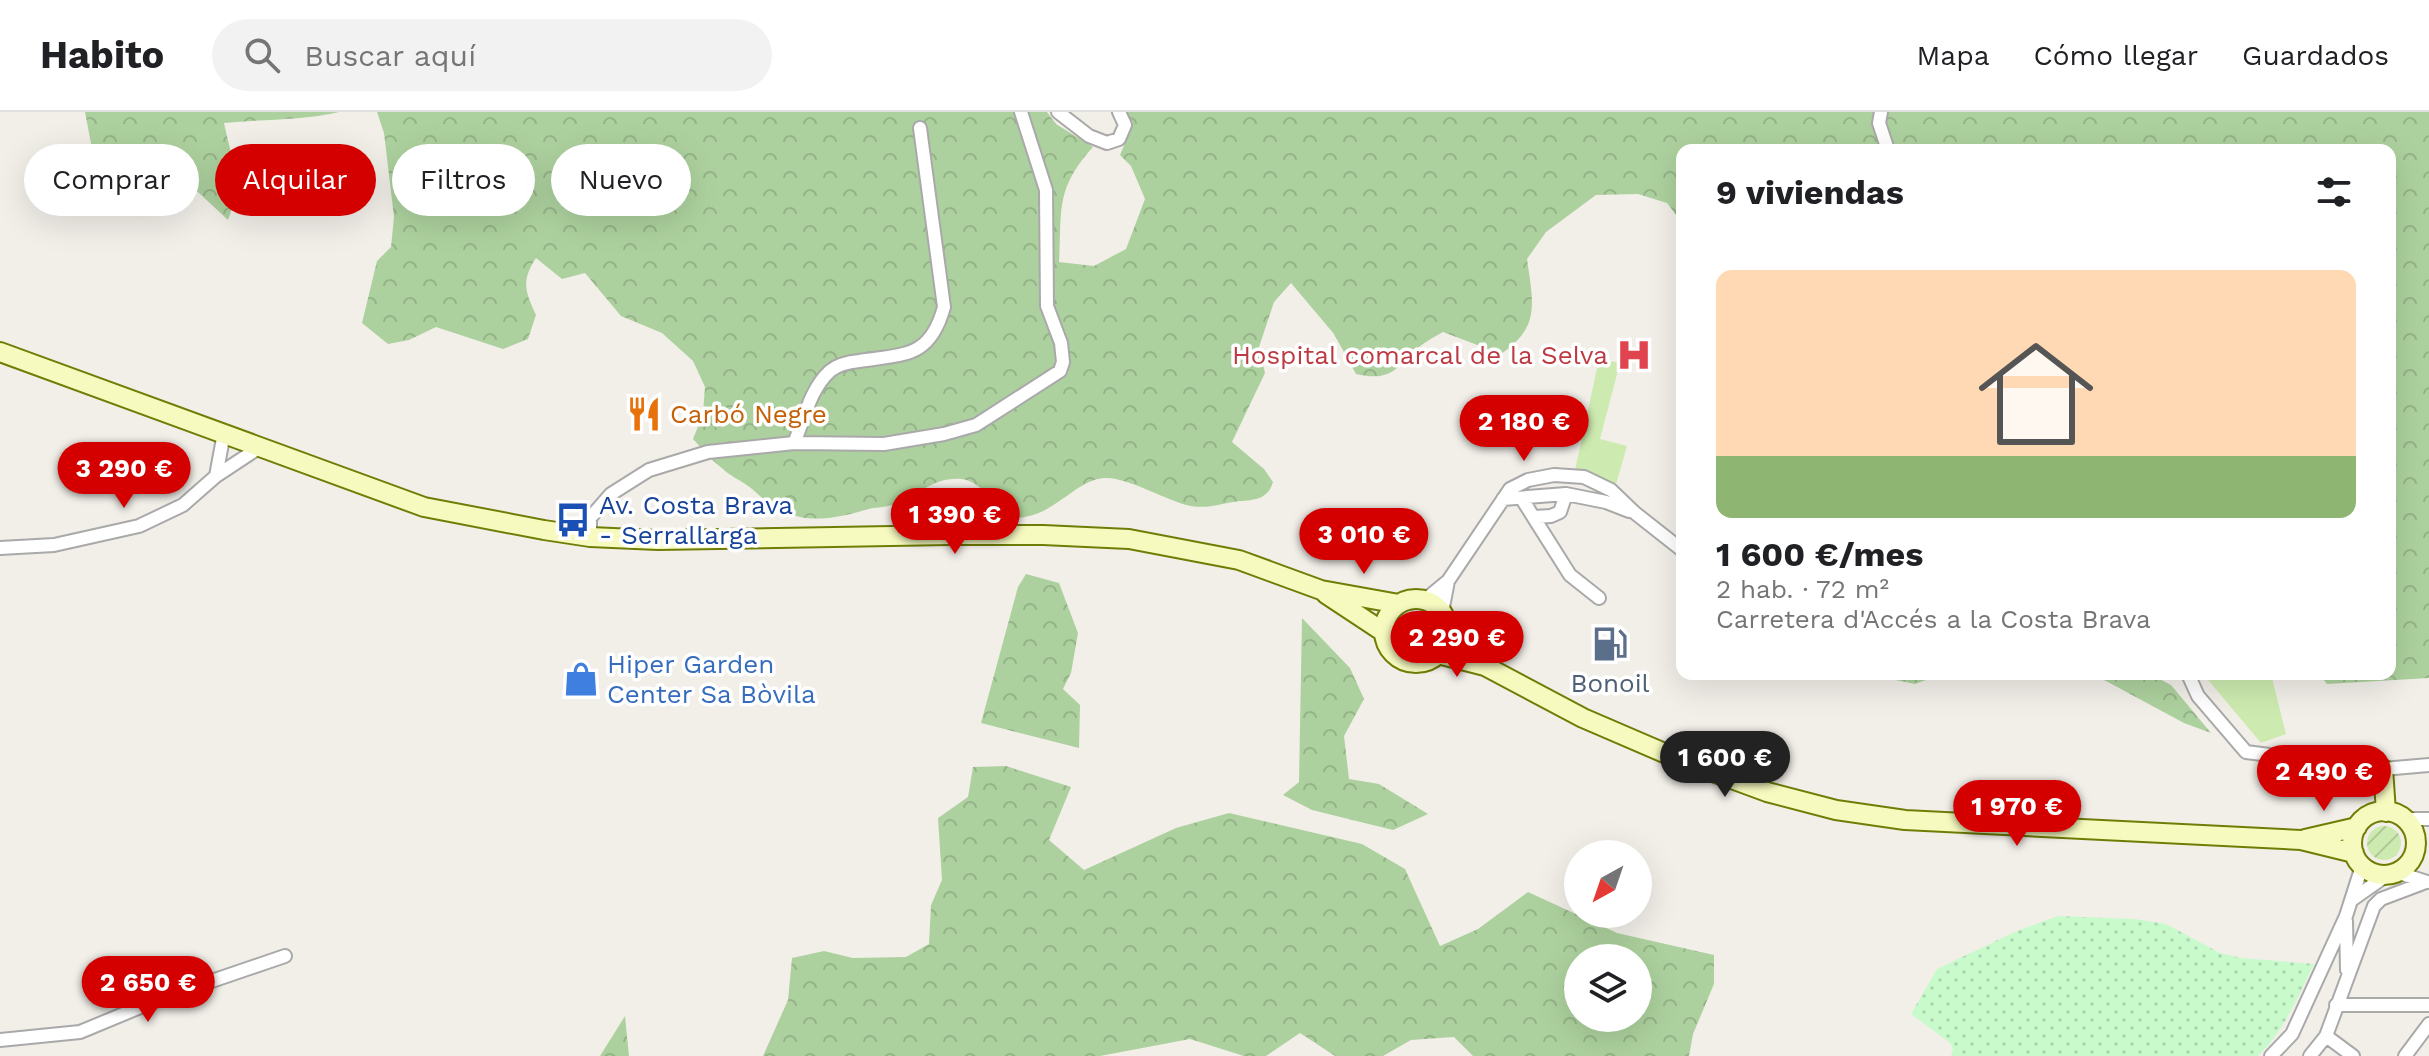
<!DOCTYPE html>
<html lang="es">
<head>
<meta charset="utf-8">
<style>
	body { margin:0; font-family:"Work Sans",sans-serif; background:#f2f2f2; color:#202124; height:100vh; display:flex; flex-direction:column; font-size:30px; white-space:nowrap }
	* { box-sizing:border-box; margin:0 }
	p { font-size:26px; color:#757577 }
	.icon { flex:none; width:44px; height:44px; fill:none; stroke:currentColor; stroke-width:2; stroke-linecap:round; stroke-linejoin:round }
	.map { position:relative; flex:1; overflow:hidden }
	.side { position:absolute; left:1676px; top:32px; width:720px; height:536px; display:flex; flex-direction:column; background:#fff; border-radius:16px; box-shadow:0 8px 32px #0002 }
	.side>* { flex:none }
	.top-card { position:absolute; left:24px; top:32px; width:760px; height:72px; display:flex; gap:16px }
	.needle { width:52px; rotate:220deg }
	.controls { position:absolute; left:1564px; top:728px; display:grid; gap:16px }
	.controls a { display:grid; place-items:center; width:88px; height:88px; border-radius:50%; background:#fff; box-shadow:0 8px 32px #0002; font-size:40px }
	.price { position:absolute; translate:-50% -68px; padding:0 18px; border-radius:28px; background:#d40000; color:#fff; font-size:26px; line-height:52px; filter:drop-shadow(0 2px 4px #0008) }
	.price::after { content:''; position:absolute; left:50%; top:48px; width:24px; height:18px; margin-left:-12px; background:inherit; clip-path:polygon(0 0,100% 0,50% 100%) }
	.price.active { background:#222; color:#fff }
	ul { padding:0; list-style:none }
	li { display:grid; align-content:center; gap:16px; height:424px; padding:0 40px }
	li span { display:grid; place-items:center; height:248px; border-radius:16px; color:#555 }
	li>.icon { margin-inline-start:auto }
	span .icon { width:144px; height:144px; fill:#fffc; stroke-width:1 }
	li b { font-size:34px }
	h2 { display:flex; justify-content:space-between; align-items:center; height:96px; padding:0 40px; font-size:34px }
	.pill { padding:0 28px; border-radius:36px; background:#fff; box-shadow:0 8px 32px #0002; font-size:28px; line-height:72px }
	.pill.active { background:#d40000; color:#fff }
	header { display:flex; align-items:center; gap:48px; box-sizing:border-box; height:112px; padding:0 40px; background:#fff; border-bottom:2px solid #e0e0e0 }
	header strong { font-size:38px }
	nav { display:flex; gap:44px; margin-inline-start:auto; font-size:28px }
	.search { width:560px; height:72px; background:#f2f2f2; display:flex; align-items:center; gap:20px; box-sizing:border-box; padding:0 28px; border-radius:44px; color:#757577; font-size:30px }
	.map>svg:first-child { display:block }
	.grass { fill:#cdebb0 }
	.forest { fill:url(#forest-crowns); fill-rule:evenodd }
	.park { fill:url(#park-dots) }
	.garden { fill:url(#garden-furrows) }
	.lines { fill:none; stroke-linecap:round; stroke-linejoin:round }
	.minor-casing { stroke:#a9a9a9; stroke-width:16 }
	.secondary-casing { stroke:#707d05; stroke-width:22 }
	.minor { stroke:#fff; stroke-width:12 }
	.secondary { stroke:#f7fabf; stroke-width:18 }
	.labels { text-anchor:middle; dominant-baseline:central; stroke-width:7; stroke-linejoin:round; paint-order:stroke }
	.health-label { font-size:26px; fill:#be3a42; stroke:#fff; text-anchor:end }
	.food-label { font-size:26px; fill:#c56008; stroke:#fff; text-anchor:start }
	.transit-label { font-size:26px; fill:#164399; stroke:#fff; text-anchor:start }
	.shop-label { font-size:26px; fill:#366cbe; stroke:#fff; text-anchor:start }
	.service-label { font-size:26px; fill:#4e5e75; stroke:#fff }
</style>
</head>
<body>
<header>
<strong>Habito</strong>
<div class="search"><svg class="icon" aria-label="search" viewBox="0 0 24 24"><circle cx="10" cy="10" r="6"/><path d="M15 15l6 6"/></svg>Buscar aquí</div>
<nav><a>Mapa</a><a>Cómo llegar</a><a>Guardados</a></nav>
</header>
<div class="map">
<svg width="2429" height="944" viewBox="0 0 2429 944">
	<defs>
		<pattern id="forest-crowns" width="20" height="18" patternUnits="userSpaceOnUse" patternTransform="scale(2)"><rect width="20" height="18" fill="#add19e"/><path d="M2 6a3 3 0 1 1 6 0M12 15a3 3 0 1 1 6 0" fill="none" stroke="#95b388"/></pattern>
		<pattern id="park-dots" width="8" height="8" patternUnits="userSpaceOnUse" patternTransform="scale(2)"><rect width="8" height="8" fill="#c8facc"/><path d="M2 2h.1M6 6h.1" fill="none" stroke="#acd6af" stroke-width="1.8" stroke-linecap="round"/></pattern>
		<pattern id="garden-furrows" width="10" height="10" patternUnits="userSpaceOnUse" patternTransform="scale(2)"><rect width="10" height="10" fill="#cdebb0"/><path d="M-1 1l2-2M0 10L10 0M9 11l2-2" fill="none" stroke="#b0c997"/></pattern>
	</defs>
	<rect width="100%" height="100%" fill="#f2efe9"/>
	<path class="grass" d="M1599,247l21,4 -20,76 27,7 -12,42 -29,-17 -11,-1z
		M2203,562h68l15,60 -25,9z"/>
	<path class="forest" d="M85,0h254c-38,9 -76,7 -115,11 8,37 18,60 4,97l-43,-40 -22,17 -31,6 -38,-44z
		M377,0h670l9,12 37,23c-38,42 -31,62 -34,115l35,4 32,-17 19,-50 -14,-33 -11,-11 8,-19 -3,-24h1304v566l-102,6 -8,-10h71v-524h-708v73l-15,-20 -29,-9 -42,1 -50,37 -19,27c6,43 14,68 -26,95l-58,-22c-9,5 -20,11 -27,18 -22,22 -28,31 -60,24l-22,-40 -43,-51 -17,19 -15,45 6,26 -33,69 32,27 9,13c-5,17 -18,18 -33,19 -17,2 -32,8 -49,5 -25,-5 -63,-29 -86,-28 -29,2 -48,34 -80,39 -29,6 -35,-35 -64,-38 -27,-2 -43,16 -66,25 -10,4 -21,3 -30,6 -27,8 -56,14 -83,1 -13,-5 -23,-17 -34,-25 -8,-6 -18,-10 -25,-17 -11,-8 -21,-20 -30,-30l10,-25 2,-27 -12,-26 -31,-28 -41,-17 -36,-43 -23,6 -26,-21c-15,23 -11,33 0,57l-8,24 -25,10 -67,-22 -27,13 -21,4 -26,-21 15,-62 14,-14 3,-30 -10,-84z
		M1026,462l33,9 19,50 -7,40 -8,16 17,16 -1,43 -98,-25 37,-136z
		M1302,506l48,50 14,31 -20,37 5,43 30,5 49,30 -35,16 -81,-20 -29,-15 16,-13z
		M1867,562h75l-27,10z
		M2093,562h57l21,11 40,48 -27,-10z
		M1006,654l65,21 -22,53 35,30 92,-42 53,-15 133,31 43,25 35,77 38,-17 50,-37 89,41 97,22v29l-21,50 -4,22h-216l-19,-19 -43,3 -28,16h-48l-35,-23 -34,23h-22l-54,-17 -90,17h-337l25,-56 4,-42 32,-7 29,7 53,-1 23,-13 2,-39 11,-25 -4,-62 30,-21 5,-30zM1578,846h60v60h-60z
		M625,904l4,40h-29z"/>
	<path class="park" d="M2058,804l77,3 31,5 54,29 21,5 73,6c-16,32 -29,66 -56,92h-307l2,-7 -3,-6 -39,-29 26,-45 80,-38z"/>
	<path class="garden" d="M2367 731a17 17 0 1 1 34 0a17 17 0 1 1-34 0Z"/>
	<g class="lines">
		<g class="minor-casing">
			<path id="minor" d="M1058,0l31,24 18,7 12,-4 6,-14 -6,-13
				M1881,0l-2,11 9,27
				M794,331c10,-23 16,-54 36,-72 7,-6 19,-9 29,-10 46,-7 71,-3 85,-54l-24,-179
				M216,364l44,-29
				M1503,387l63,-5 40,8 23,9
				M1522,387l48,76 29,23
				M1534,405l17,-1 9,-4 6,-18
				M590,425v-19l21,-24 38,-24 59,-18 86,-9 90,1 60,-10 32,-9 84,-54 3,-9 -2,-19 -14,-37 -1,-116 -25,-78
				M0,436l54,-3 85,-19 44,-21 33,-29 8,-43
				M1425,488l23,-19 62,-92 18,-9 26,-5 30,2 27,13 24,23 47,37
				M1442,500l6,-31
				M2188,562l10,22 48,56 137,17 46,-4
				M2404,707h25
				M2396,760l31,10
				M2353,787l34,-24
				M2346,809l1,49
				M2336,893h93
				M2326,924l27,20
				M0,928l80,-8 82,-34 123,-42
				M2271,944l21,-22 54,-118 16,-50
				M2310,944l16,-20 48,-130 7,-7 45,-17
				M2405,944l24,-32"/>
		</g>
		<g class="secondary-casing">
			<path id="secondary" d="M0,240l424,155 120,23 46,7 68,3 291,-5h94l86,4 110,21 82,30 78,14
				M1326,482l59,39
				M1384 519a32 32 0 1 1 64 0a32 32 0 1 1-64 0Z
				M1438,542l47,12 98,52 100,43 84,31 69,18 69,10 396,20 53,13
				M2383,657l3,43
				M2352 731a32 32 0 1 1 64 0a32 32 0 1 1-64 0Z
				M2305,727l52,-12"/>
		</g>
		<use href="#minor" class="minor"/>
		<use href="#secondary" class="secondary"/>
	</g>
	<defs>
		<g id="hospital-bare" transform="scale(2.76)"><path d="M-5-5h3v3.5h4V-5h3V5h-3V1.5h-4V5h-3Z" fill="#e0444e" stroke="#fff" stroke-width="2.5" paint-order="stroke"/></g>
		<g id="restaurant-bare" transform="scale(2.76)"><path d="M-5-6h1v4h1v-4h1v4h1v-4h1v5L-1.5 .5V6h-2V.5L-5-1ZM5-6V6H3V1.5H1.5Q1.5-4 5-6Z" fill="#e8710a" stroke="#fff" stroke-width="2.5" paint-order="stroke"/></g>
		<g id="bus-bare" transform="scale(2.76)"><path d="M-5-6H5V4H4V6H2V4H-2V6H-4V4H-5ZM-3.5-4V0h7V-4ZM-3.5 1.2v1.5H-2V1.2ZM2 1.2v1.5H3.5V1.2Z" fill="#1a4fb4" stroke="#fff" stroke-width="2.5" paint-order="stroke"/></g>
		<g id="fuel-bare" transform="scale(2.76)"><path d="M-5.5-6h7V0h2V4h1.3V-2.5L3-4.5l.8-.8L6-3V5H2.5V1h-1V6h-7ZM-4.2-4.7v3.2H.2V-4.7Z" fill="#5c6f8a" stroke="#fff" stroke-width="2.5" paint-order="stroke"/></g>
		<g id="shop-bare" transform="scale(2.76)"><path d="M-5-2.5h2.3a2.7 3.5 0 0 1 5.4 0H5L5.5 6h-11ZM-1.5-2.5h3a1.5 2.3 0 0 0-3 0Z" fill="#3f7fe0" stroke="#fff" stroke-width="2.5" paint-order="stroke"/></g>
	</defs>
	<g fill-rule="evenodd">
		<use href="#hospital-bare" x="1634" y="243"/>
		<use href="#restaurant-bare" x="644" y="302"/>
		<use href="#bus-bare" x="573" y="408"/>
		<use href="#fuel-bare" x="1610" y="532"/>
		<use href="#shop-bare" x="581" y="567"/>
	</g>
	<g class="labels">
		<g class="health-label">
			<text x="1608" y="243">Hospital comarcal de la Selva</text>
		</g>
		<g class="food-label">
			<text x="670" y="302">Carbó Negre</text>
		</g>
		<g class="transit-label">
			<text x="599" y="393">Av. Costa Brava<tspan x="599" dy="30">- Serrallarga</tspan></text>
		</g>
		<g class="shop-label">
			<text x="607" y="552">Hiper Garden<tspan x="607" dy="30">Center Sa Bòvila</tspan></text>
		</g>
		<g class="service-label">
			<text x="1610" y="571">Bonoil</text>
		</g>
	</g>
</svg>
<div class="controls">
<a><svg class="needle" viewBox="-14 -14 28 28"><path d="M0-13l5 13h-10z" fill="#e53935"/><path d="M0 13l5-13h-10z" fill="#757577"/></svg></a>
<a><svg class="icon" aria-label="layers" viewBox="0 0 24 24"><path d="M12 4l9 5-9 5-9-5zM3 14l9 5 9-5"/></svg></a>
</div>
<b class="price" style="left:1524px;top:351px">2 180 €</b>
<b class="price" style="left:124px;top:398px">3 290 €</b>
<b class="price" style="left:955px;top:444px">1 390 €</b>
<b class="price" style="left:1364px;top:464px">3 010 €</b>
<b class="price" style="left:1457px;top:567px">2 290 €</b>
<b class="price active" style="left:1725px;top:687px">1 600 €</b>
<b class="price" style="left:2324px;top:701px">2 490 €</b>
<b class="price" style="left:2017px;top:736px">1 970 €</b>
<b class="price" style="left:148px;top:912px">2 650 €</b>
<div class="top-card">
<a class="pill">Comprar</a>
<a class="pill active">Alquilar</a>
<a class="pill">Filtros</a>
<a class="pill">Nuevo</a>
</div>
<section class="side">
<h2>9 viviendas<svg class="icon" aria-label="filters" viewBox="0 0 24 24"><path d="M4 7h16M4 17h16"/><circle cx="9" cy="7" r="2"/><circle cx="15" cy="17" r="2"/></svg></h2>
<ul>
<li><span style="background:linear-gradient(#ffd9b3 75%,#8fb573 0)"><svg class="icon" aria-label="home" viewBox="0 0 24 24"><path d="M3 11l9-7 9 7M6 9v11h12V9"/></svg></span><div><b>1 600 €/mes</b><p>2 hab. · 72 m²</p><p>Carretera d'Accés a la Costa Brava</p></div></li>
</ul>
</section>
</div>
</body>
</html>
